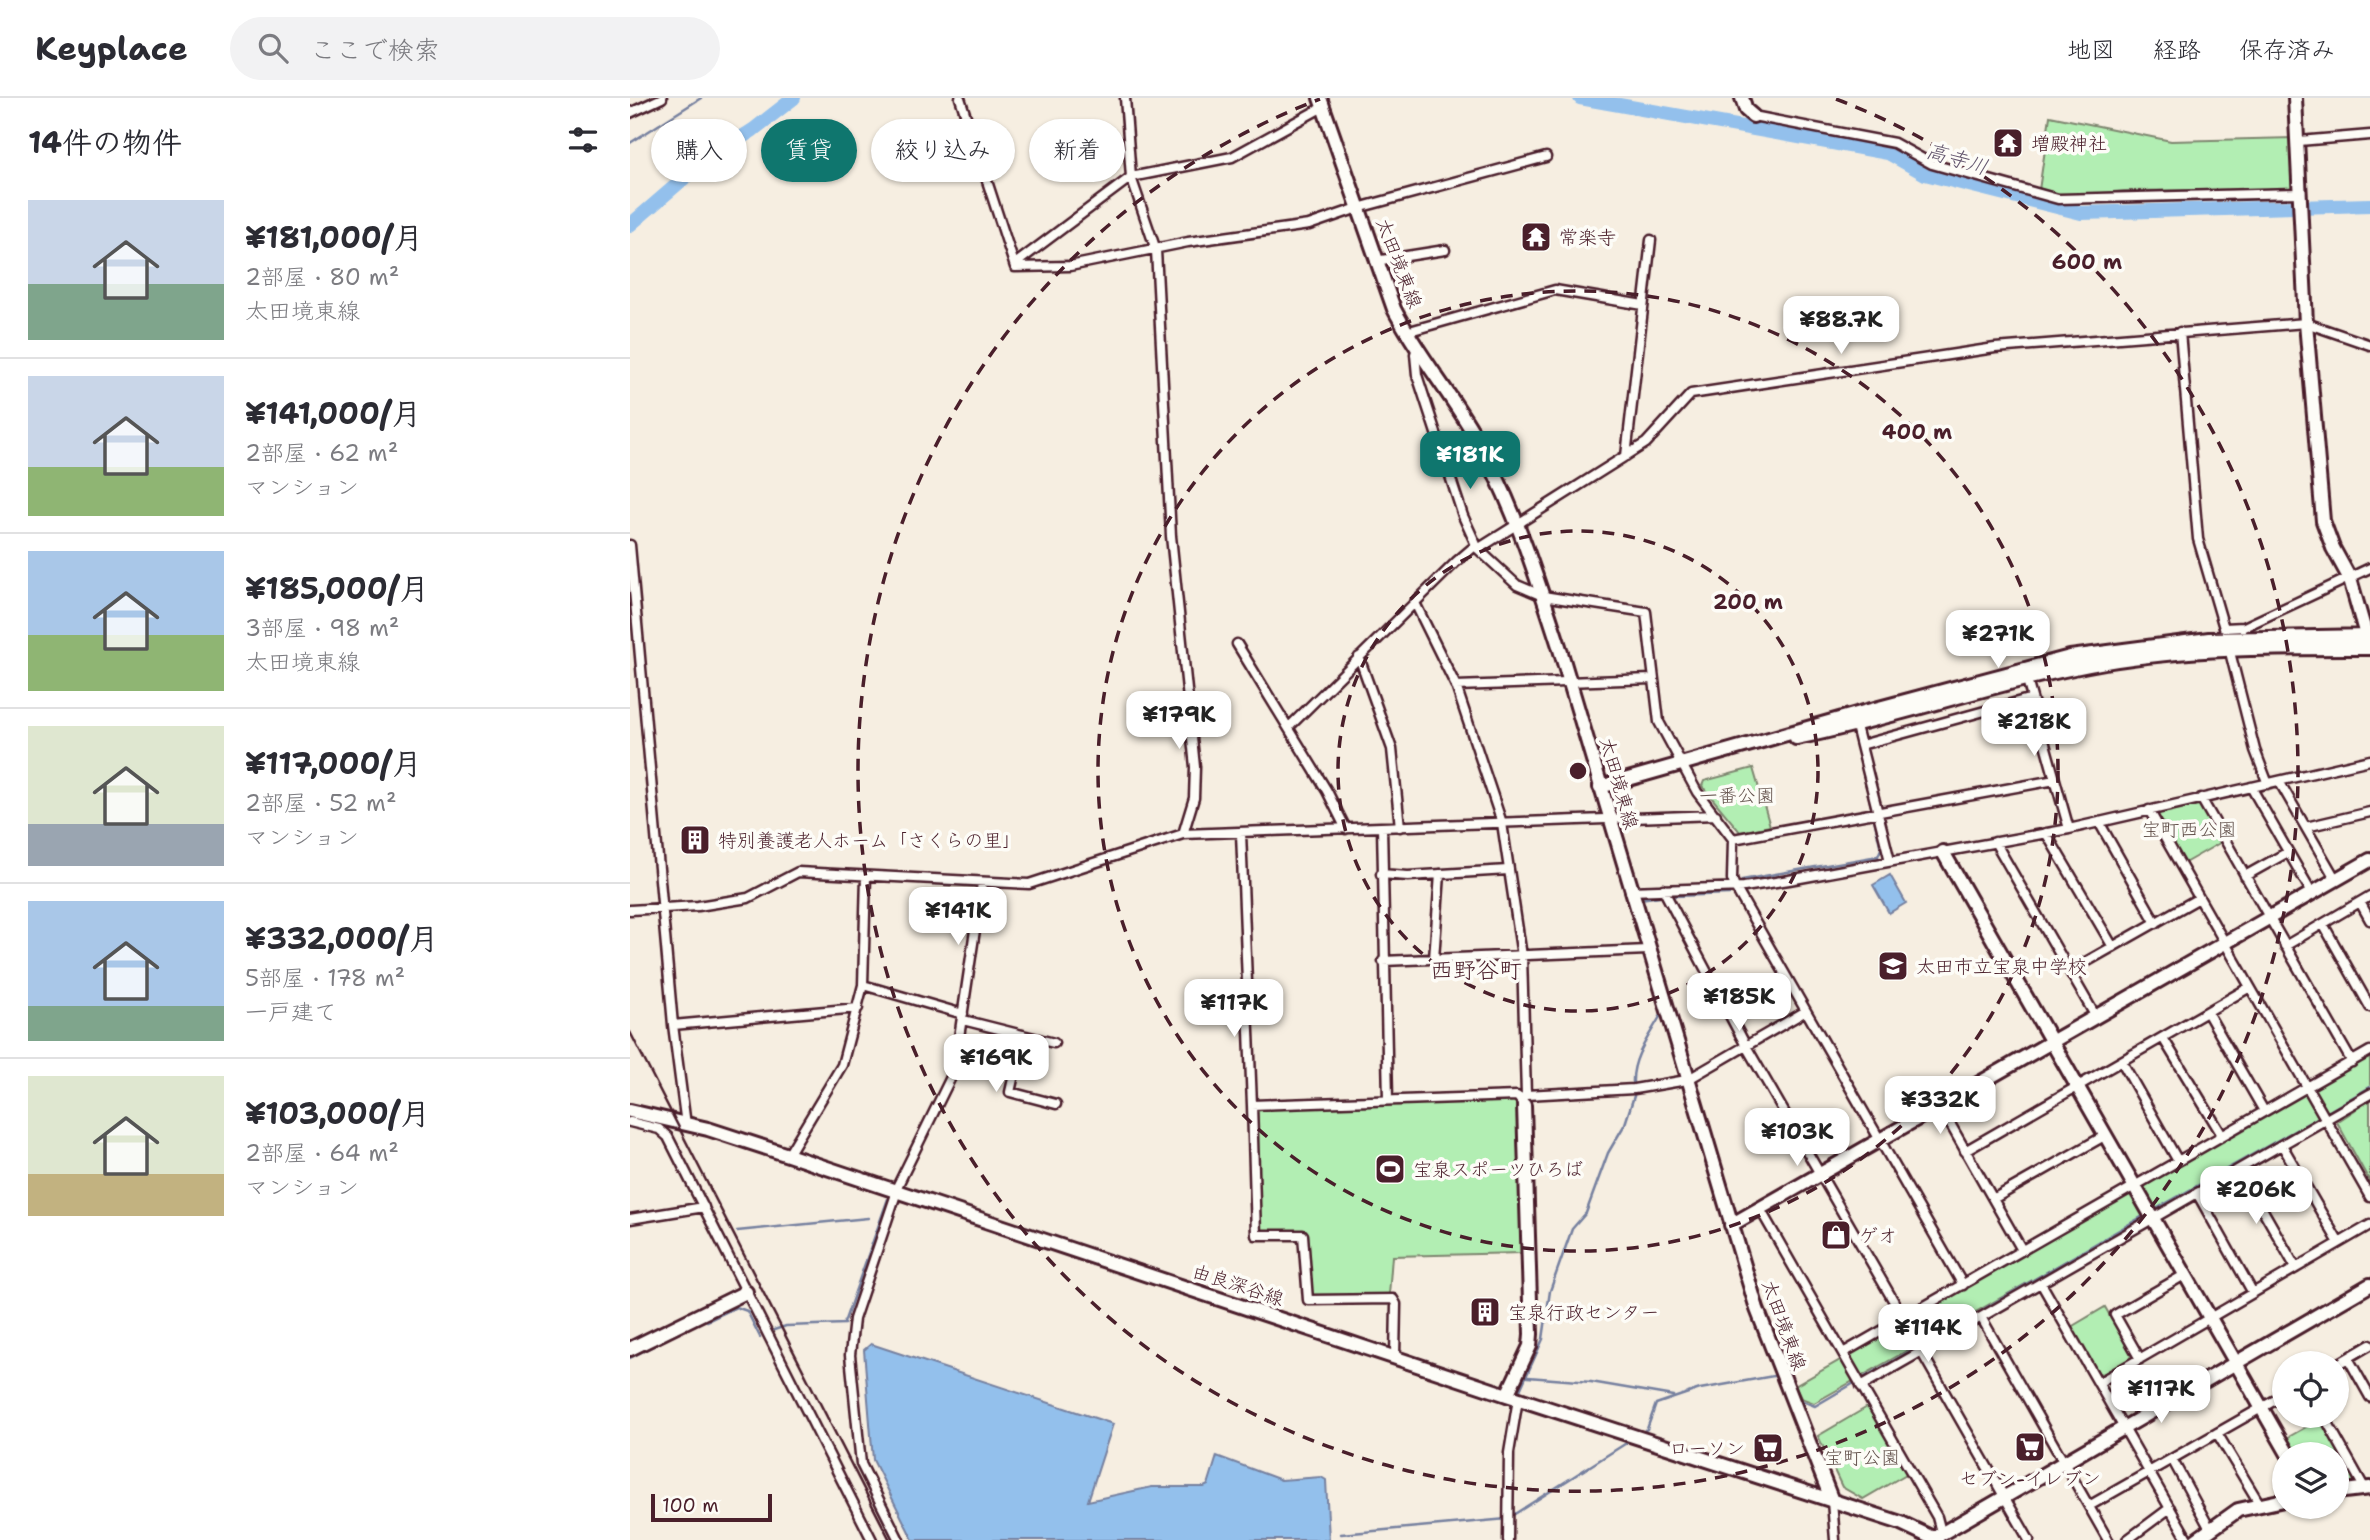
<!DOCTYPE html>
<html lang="ja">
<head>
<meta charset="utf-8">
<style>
	body { margin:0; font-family:"Shantell Sans","Klee One",sans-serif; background:#f2f2f3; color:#2b2b33; height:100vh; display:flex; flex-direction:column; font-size:26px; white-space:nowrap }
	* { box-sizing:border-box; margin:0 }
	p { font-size:23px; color:#7c7c81 }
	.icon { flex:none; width:38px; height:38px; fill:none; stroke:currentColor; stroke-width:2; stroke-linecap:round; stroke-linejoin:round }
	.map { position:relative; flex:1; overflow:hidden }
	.sheet { display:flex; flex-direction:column; background:#fff; width:630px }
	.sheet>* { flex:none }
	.banner { position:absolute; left:21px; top:21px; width:665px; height:63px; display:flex; gap:14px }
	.buttons { position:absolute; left:1642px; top:1253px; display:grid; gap:14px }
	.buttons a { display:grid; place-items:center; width:77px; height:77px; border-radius:50%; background:#fff; box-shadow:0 2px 5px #0004; font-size:35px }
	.scale { position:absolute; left:21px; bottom:18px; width:121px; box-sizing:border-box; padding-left:7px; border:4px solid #4a1f2b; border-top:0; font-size:19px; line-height:24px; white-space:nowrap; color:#4a1f2b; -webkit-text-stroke:5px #fdfcf7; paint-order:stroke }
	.price { position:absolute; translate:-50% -60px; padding:0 16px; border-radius:14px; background:#fff; color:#222; font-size:23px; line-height:46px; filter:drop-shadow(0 2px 4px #0008) }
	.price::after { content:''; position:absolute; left:50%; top:42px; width:21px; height:16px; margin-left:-10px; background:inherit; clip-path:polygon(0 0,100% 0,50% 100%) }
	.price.selected { background:#0f766e; color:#fff }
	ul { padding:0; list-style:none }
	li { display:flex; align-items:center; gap:21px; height:175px; padding:0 28px }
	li+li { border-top:2px solid #e1e1e2 }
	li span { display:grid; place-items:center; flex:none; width:196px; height:140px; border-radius:0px; color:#555 }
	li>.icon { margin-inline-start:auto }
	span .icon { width:84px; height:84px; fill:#fffc; stroke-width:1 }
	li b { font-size:30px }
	h2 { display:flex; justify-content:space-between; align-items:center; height:84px; padding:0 28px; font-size:30px }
	.pill { padding:0 24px; border-radius:32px; background:#fff; box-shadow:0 2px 5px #0004; font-size:24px; line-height:63px }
	.pill.selected { background:#0f766e; color:#fff }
	header { display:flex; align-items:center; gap:42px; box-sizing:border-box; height:98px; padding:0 35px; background:#fff; border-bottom:2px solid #e1e1e2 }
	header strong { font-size:33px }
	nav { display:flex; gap:38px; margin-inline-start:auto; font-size:24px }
	.search { width:490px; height:63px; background:#f2f2f3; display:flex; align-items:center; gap:18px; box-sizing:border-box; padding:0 24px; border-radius:38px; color:#7c7c81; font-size:26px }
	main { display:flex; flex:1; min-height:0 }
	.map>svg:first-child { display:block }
	.green { fill:#b2eeb3; stroke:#7e866f; stroke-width:2 }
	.water { fill:#93c0ec; stroke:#76809f; stroke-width:2 }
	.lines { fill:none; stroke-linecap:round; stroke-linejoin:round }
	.stream { stroke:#76809f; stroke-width:2.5 }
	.river { stroke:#93c0ec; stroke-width:14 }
	.street-casing { stroke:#4a1f2b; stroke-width:13 }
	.secondary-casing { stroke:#4a1f2b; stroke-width:18 }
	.street { stroke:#fdfcf7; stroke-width:8 }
	.secondary { stroke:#fdfcf7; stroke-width:12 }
	.rail { stroke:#4a1f2b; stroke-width:2.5 }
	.ring { fill:none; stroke:#4a1f2b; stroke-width:3.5; stroke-dasharray:12 9 }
	.labels { text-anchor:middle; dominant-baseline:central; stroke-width:7; stroke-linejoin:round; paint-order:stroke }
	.poi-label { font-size:19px; fill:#4a1f2b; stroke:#fdfcf7; text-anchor:start }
	.street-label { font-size:19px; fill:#4a1f2b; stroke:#fdfcf7 }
	.park-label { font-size:19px; fill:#64534d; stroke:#fdfcf7 }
	.water-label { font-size:21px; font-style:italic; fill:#64576f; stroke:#fdfcf7 }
	.quarter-label { font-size:23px; fill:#4a1f2b; stroke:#fdfcf7 }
	.centre { fill:#4a1f2b; stroke:#fdfcf7; stroke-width:3.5 }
	.ring-label { font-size:21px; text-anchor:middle; font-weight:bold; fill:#4a1f2b; stroke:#fdfcf7; stroke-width:7; stroke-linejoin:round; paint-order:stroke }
</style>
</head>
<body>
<header>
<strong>Keyplace</strong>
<div class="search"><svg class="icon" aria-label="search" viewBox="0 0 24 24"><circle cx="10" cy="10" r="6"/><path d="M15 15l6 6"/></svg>ここで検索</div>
<nav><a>地図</a><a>経路</a><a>保存済み</a></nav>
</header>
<main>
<section class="sheet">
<h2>14件の物件<svg class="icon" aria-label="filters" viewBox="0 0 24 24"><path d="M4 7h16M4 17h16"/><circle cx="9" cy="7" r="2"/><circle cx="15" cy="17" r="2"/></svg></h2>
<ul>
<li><span style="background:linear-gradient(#c9d6e8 60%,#7fa58c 0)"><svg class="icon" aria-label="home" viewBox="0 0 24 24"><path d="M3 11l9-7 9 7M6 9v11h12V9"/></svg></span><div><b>¥181,000/月</b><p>2部屋 · 80 m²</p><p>太田境東線</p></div></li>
<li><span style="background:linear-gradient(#c9d6e8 65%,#8fb573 0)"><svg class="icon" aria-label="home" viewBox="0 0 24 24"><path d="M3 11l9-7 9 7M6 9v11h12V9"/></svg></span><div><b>¥141,000/月</b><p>2部屋 · 62 m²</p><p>マンション</p></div></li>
<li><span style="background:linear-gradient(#a9c7e8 60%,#8fb573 0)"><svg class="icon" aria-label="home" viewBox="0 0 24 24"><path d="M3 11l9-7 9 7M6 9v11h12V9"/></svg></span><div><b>¥185,000/月</b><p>3部屋 · 98 m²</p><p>太田境東線</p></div></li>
<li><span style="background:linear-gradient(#dfe7d0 70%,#9aa5b1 0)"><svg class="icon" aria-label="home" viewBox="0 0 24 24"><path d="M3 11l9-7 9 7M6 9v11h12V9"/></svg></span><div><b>¥117,000/月</b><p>2部屋 · 52 m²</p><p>マンション</p></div></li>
<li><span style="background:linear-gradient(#a9c7e8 75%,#7fa58c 0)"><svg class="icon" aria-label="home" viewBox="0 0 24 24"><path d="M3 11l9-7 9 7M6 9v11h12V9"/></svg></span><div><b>¥332,000/月</b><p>5部屋 · 178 m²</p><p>一戸建て</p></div></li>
<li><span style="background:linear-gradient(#dfe7d0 70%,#c2b280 0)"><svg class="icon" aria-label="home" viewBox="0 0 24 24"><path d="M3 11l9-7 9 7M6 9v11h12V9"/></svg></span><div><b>¥103,000/月</b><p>2部屋 · 64 m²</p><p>マンション</p></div></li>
</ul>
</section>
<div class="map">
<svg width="1740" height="1442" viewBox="0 0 1740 1442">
	<rect width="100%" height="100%" fill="#f6eee1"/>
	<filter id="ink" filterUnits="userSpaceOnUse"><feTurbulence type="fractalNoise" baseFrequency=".0143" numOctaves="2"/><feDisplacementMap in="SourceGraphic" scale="14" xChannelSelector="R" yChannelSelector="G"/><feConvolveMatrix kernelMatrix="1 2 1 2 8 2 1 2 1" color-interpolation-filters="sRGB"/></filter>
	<g filter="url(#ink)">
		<path class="green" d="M1420,18l121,25 122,-3 2,46 -4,5 -167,2 -55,5 -30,-6z
			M1123,670l17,58 -30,6 -38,-46 2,-5z
			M1571,700l24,42 -44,25 -32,-55z
			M1740,958v34l-556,313 -13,-5 -6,-12z
			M886,1001l3,3 6,147 -3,4 -130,3 -3,39 -78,2 -5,-67 -42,2 -4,-3 -4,-119 2,-2z
			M1740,1002v82l-33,-60z
			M1475,1209l26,46 -1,6 -27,15 -5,-1 -27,-46z
			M1239,1308l39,67 -45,26 -21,-12 -24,-51z
			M1692,1320l36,63 -2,5 -20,3v-35h-42l-9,-15z"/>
		<path class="water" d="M1260,777l16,28 -17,10 -16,-28z
			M241,1246l242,80 -25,77 64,-14h52l4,-2 9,-29 64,24 40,-3 5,3 3,60h-416l-40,-80 -9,-110z"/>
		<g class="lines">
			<path class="stream" d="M0,45l71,-45
				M1112,782l136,-24 3,-7 -18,-77
				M1044,798l55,-2
				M1010,801l20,-3
				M1036,884l5,21
				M1003,984c-1,-24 16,-46 28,-67
				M1699,1013l41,-24
				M1526,1111l161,-91
				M107,1133l131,-13
				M1352,1212l161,-94
				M77,1223l29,-14 11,4 13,26
				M214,1225l45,-127
				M144,1232l12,-4 59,-2
				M0,1260l37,-19
				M898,1279l63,5 82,14
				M1231,1281l116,-66
				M859,1285l17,4
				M1164,1289l6,13 15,6 41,-24
				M886,1291l4,1 23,-51 7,-48 22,-62 14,-16 22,-60 17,-29 9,-28
				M1012,1334l5,-3 9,-25 44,-15 79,-14
				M883,1417l115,-73
				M711,1436l166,-15"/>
			<path class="river" d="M950,0l308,55 37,21 156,39 289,-8
				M0,127l73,-63 50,-32 41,-32"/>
			<g class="street-casing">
				<path id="street" d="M330,0l55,169 55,-1 118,-24 121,-17 49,-17 188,-51
					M495,0l6,79 25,73 15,286 24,231 -1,31 -11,36
					M0,15l32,-15
					M1123,18l141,27 38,21 126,35 243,-6
					M1669,43l71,-6
					M745,163l70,-11
					M385,166l116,-87 101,-20 91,-50
					M776,234l149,-42 88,15
					M1550,234l18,207 26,89 20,-1 126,-59
					M787,250l-2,6 2,21 46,141 15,33 39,36 26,11 103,16 13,110 38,70 36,47 -1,40 3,8 228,398
					M996,358l25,-216
					M0,447l43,480 13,100
					M848,451l168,-106 45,-49 304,-46 311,-25 64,22
					M785,505l41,83 46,137 20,133 4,139 -4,3
					M607,546l90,147 19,38
					M1601,558l24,94 13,34
					M729,559l33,92 8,78
					M1397,582l42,149
					M826,588l196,-7
					M1226,628l34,135
					M659,629l167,-165 20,-17
					M1231,647l171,-47
					M1649,683l57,99
					M1621,689l61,106
					M1571,700l151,264
					M1519,712l221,387
					M1469,724l57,101
					M752,729l6,272
					M1676,729l64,-15
					M611,735l11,272
					M1416,735l67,114
					M1103,741l322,-59
					M1365,744l101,175
					M751,776l27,2 100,-6
					M1615,778l43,-24
					M1033,791l83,157 158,273
					M1000,793l114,-4 45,-7 280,-51 301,-69
					M1730,804l10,18
					M0,812l68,-4 50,-8 50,-26 231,12 154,-50 533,-19
					M1693,826l47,83
					M1655,848l85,-50
					M804,861l6,-85
					M753,863l265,-11
					M1440,873l129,-73
					M233,887l100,29
					M1577,914l57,99
					M333,922l91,23
					M43,927l185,-17
					M393,937l-13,57 46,12
					M1533,940l59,97
					M1492,964l56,99
					M896,997l108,-6 53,-9 119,-69
					M1310,1008l82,144
					M0,1024l29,7 9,8 204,403
					M1652,1047l57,98
					M1335,1053l285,-164
					M158,1057l54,-90 21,-80 3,-108
					M1610,1072l56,98
					M265,1093l59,-120 28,-188
					M267,1093l-43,128 -4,36 11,109 38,76
					M1567,1095l56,100
					M1363,1101l113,-64
					M1130,1111l177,308 4,15
					M0,1121l74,-12
					M1411,1185l147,257
					M1351,1219l127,223
					M1291,1253l108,189
					M1213,1255l527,-302
					M765,1259l1,-53 -3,-5 -85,1 -5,-65h-47l-4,-130 265,-9 7,9
					M1718,1260l22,39
					M1510,1261l-25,-44 71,-41
					M1706,1267l34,-20
					M1468,1285l272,-158
					M1231,1288l509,-292
					M1694,1318l41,73
					M1587,1335l42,70
					M1542,1361l38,70
					M1202,1403l3,39
					M1459,1408l195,-111
					M878,1442l1,-87 9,-54
					M1497,1442l43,-32"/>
			</g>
			<g class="secondary-casing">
				<path id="secondary" d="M690,0l74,211c23,45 56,83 81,127 38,65 61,139 84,210l198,663 75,192
					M1112,0l4,12 7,6
					M1665,0l11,225 17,198 10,27 17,31 18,63
					M1166,640c104,-21 205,-58 309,-76 88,-15 176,-14 265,-14
					M970,689l264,-75 206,-55 139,-18 161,-3
					M1313,754l345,602
					M0,1013l78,18 80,26 719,240 394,128 36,17
					M1101,1127l639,-365
					M0,1251l116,-57
					M877,1297l23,-49 1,-12 -7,-229
					M1706,1394l34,-4
					M1304,1440l436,-253
					M1566,1442l42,-30 46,-10"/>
			</g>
			<use href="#street" class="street"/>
			<use href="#secondary" class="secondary"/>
			<path class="rail" d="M0,934l260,508"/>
		</g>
	</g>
	<g class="ring">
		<circle cx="948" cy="673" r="240"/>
		<circle cx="948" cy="673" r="480"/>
		<path d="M1206 1A720 720 0 1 1 690 1"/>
	</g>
	<defs>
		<g id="temple-square" transform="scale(1.575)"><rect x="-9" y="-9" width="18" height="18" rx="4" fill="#4a1f2b" stroke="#fdfcf7"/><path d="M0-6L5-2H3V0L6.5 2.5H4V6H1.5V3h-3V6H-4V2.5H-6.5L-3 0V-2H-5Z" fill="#fff"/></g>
		<g id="building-square" transform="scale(1.575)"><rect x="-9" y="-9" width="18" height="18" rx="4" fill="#4a1f2b" stroke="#fdfcf7"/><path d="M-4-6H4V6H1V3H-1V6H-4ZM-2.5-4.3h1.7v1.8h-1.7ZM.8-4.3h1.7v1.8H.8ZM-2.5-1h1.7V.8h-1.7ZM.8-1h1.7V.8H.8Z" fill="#fff"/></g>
		<g id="school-square" transform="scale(1.575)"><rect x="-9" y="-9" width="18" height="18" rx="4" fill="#4a1f2b" stroke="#fdfcf7"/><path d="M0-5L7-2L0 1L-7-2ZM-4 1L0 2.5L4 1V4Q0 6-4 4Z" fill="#fff"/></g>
		<g id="stadium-square" transform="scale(1.575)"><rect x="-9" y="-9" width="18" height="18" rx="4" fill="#4a1f2b" stroke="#fdfcf7"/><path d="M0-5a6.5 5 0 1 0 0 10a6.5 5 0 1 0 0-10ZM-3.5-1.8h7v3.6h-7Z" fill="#fff"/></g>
		<g id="shop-square" transform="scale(1.575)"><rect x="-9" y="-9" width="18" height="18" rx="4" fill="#4a1f2b" stroke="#fdfcf7"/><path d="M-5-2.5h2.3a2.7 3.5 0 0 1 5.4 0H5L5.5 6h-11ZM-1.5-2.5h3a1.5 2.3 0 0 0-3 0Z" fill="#fff"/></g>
		<g id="supermarket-square" transform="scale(1.575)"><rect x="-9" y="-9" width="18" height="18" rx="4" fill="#4a1f2b" stroke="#fdfcf7"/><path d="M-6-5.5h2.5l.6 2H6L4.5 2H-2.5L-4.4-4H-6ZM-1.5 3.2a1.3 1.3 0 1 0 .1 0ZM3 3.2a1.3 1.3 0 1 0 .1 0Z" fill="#fff"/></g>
	</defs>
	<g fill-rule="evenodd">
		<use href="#temple-square" x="1378" y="45"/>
		<use href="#temple-square" x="906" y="139"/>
		<use href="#building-square" x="65" y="742"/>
		<use href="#school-square" x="1263" y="868"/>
		<use href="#stadium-square" x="760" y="1071"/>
		<use href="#shop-square" x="1206" y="1137"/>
		<use href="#building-square" x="855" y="1214"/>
		<use href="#supermarket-square" x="1400" y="1349"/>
		<use href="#supermarket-square" x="1138" y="1350"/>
	</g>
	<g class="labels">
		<g class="poi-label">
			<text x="1401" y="45">増殿神社</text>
			<text x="929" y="139">常楽寺</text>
			<text x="88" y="742">特別養護老人ホーム「さくらの里」</text>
			<text x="1286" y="868">太田市立宝泉中学校</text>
			<text x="783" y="1071">宝泉スポーツひろば</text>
			<text x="1229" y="1137">ゲオ</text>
			<text x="878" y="1214">宝泉行政センター</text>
			<text x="1115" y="1350" text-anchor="end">ローソン</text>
			<text x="1400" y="1380" text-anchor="middle">セブン-イレブン</text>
		</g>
		<g class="street-label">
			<text transform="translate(769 165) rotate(69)">太田境東線</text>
			<text transform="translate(989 685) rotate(74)">太田境東線</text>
			<text transform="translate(608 1187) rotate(18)">由良深谷線</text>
			<text transform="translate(1154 1227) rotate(70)">太田境東線</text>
		</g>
		<g class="park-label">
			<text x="1107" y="697">一番公園</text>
			<text x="1559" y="731">宝町西公園</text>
			<text x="1232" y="1359">宝町公園</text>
		</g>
		<g class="water-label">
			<text transform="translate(1327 61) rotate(17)">高寺川</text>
		</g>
		<g class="quarter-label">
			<text x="846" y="872">西野谷町</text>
		</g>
	</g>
	<circle cx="948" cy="673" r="10" class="centre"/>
	<g class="ring-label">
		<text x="1457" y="171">600 m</text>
		<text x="1287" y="341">400 m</text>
		<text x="1118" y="511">200 m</text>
	</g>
</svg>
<div class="buttons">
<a><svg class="icon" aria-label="locate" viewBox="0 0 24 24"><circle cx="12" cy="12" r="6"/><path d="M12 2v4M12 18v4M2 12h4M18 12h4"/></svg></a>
<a><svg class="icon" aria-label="layers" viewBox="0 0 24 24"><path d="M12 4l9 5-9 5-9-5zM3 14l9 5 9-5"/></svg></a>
</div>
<div class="scale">100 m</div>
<b class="price" style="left:1211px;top:258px">¥88.7K</b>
<b class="price selected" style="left:840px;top:393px">¥181K</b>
<b class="price" style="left:1368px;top:572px">¥271K</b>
<b class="price" style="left:549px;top:653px">¥179K</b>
<b class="price" style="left:1404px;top:660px">¥218K</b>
<b class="price" style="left:328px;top:849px">¥141K</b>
<b class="price" style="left:1109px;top:935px">¥185K</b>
<b class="price" style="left:604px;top:941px">¥117K</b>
<b class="price" style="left:366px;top:996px">¥169K</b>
<b class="price" style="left:1310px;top:1038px">¥332K</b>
<b class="price" style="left:1167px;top:1070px">¥103K</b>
<b class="price" style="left:1626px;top:1128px">¥206K</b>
<b class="price" style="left:1298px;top:1266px">¥114K</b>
<b class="price" style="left:1531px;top:1327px">¥117K</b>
<div class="banner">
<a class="pill">購入</a>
<a class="pill selected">賃貸</a>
<a class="pill">絞り込み</a>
<a class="pill">新着</a>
</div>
</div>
</main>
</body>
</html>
